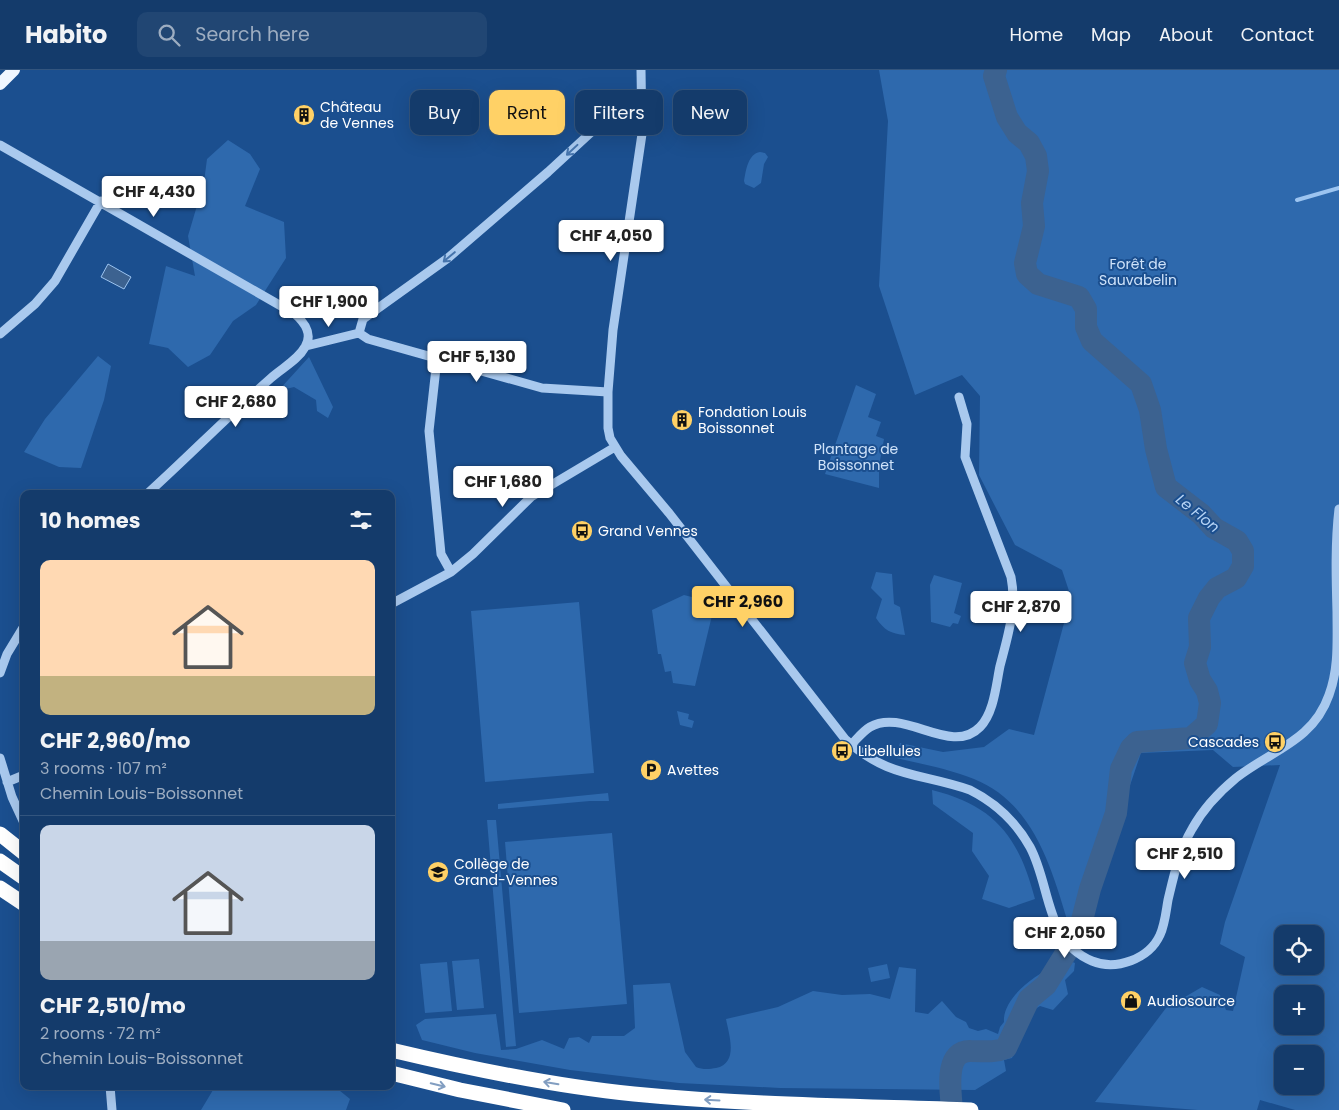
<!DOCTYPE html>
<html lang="en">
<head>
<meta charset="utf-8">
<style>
	body { margin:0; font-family:Poppins,sans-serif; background:#214673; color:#f1f3f6; height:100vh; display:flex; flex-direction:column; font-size:19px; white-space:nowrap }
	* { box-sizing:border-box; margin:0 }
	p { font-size:16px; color:#9dadc1 }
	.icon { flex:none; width:28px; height:28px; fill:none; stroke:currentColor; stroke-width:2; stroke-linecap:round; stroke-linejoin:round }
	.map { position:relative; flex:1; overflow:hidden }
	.side { position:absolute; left:20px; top:420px; width:375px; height:600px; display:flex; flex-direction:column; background:#143b6b; border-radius:10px; box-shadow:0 5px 20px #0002,0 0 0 1px #33557e }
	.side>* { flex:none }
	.hud { position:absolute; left:410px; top:20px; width:475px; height:45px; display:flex; gap:10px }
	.fabs { position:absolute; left:1274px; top:855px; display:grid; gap:10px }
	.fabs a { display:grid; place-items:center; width:50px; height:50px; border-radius:10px; background:#143b6b; box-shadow:0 5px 20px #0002,0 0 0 1px #33557e; font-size:25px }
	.price { position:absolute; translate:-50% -42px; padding:0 11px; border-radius:5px; background:#fff; color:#222; font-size:16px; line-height:32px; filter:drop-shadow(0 1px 2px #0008) }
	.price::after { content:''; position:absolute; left:50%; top:30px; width:15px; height:11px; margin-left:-8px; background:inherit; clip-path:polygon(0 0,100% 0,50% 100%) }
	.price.active { background:#ffd166; color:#111 }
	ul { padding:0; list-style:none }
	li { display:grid; align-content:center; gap:10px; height:265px; padding:0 20px }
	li+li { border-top:1px solid #33557e }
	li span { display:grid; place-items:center; height:155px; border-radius:10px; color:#555 }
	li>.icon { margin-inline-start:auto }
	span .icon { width:90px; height:90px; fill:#fffc; stroke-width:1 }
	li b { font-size:21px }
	h2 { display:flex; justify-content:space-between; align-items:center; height:60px; padding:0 20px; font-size:21px }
	.pill { padding:0 18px; border-radius:10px; background:#143b6b; box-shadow:0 5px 20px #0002,0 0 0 1px #33557e; font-size:18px; line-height:45px }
	.pill.active { background:#ffd166; color:#111 }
	header { display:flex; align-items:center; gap:30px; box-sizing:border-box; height:70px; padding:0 25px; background:#143b6b; border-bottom:1px solid #33557e }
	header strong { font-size:24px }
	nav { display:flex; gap:28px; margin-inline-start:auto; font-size:18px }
	.search { width:350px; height:45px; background:#214673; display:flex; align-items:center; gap:12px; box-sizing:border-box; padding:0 18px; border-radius:10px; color:#9dadc1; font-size:19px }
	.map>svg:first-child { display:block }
	.green { fill:#2e69ad; fill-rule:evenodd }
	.water { fill:#3c6290; stroke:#9cc4f0 }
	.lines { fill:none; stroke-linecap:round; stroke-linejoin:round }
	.stream { stroke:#9cc4f0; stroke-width:4 }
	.river { stroke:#3c6290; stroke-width:22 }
	.minor { stroke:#a9c9ee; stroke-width:9 }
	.major { stroke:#f0f6ff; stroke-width:12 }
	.highway { stroke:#fff; stroke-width:15 }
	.oneway { stroke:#4674ac }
	.oneway2 { stroke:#829ec1 }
	.labels { text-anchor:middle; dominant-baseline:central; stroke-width:4; stroke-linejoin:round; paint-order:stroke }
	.poi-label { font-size:14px; fill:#fff; stroke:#1b4f8f; text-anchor:start }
	.park-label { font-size:14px; fill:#cfe3fa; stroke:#1b4f8f }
	.water-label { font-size:15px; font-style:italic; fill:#b5d3f5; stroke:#1b4f8f }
</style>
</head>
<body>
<header>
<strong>Habito</strong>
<div class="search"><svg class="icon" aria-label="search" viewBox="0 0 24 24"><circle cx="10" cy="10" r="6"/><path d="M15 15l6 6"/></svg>Search here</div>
<nav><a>Home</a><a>Map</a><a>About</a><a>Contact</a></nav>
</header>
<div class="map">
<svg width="1339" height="1040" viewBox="0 0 1339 1040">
	<rect width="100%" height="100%" fill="#1b4f8f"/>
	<path class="green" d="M879,0h460v1040h-44l-35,-10 -3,10h-59l-103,-8 71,-94 36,-21 18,8 6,15 7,1 12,-54 -25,-13 5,-22 55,-157 -47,2 -20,-17 -72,3 -47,138 -6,35 -7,12 -6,1 -5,-10c-18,-58 -34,-125 -96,-150 -25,-10 -52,-15 -78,-21l4,-15 43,9 41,-5 25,-18 25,6 37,-138 -9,-27 -47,-25 -36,-70 1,-79 -18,-21 -47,20 -36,-109 9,-165zM1282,864h33v32h-33zM1282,924h33v32h-33zM1282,984h33v32h-33z
		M228,70l22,14 10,15 -15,37 39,16 2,36 -30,47 -23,16 -23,34 -22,12 -20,-19 -19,-4 17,-78 29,10 -7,-40 16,-54 3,-23z
		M760,82l5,1 3,4 -4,7 -3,19 -7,5 -9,-4 -1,-3c2,-11 4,-27 16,-29z
		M98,286l13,10 -7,34 -23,68 -22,-1 -35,-15 21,-33z
		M309,287l24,50 -5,11 -11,-7 -1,-11 -22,-13 -16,4z
		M856,315l20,9 -8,23 13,5 -5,14 8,3 -5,27v22l-54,-14z
		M876,502l16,2 2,30 6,3 5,28c-14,-1 -21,-5 -29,-17l6,-19 -11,-11z
		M934,505l28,8 -8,30 7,3 -3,8 -5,-1 -3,4 -19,-5 -1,-37z
		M684,525l31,8 -20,83 -22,-3 -2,-12 -6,1 -4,-18h-3l-6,-44z
		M579,532l15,171 -109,9 -14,-171z
		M677,641l12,3 -1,5 6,2 -2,7 -12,-3z
		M932,720c64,16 87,48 103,109l-26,9 -27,-9 7,-23 -17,-25 1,-18 -40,-29z
		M608,723l1,8h-19l-92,8v-5z
		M487,750h9l20,226 -10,1z
		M612,763l15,171 -108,9 -14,-171z
		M479,889l5,49 -27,2 -5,-49z
		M1068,890l7,3 -1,8 -9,9 3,14 -15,16 -13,-4 -11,7 -17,45 -8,2 2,11 -31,19 -195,-2 -101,-5 -109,-13 -95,-17 -53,-13 -6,-15 9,-6 71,-5 5,36 15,-1 26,-9 22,9 5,-11 10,-1 10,6 3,-7h32l11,-8 -2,-43 37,-2 15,69 11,15c7,3 14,2 20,1 23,-5 13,-33 10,-49l52,-12 35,-16 29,4 28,-1 20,5 9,-32 17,2 -1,43 13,2 14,-13 14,16 10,5 3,6 9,3 8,-2 12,5 2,-7 4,-5c-2,-23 31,-48 50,-55l4,2z
		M447,892l5,49 -27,2 -5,-49z
		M887,894l3,14 -19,4 -3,-14z
		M211,1016h123l16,13 -4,11h-145l12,-20z"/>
	<path class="water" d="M108,194l23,13 -7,12 -23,-12z"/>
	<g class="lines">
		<path class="stream" d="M1297,130l42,-12"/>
		<path class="river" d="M952,1040c-1,-17 -9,-60 19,-59 14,0 22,2 35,-3l23,-49 17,-14 33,-53 11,-43 26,-76 5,-44 10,-21 6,-6 54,-4 16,-14 3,-21 -3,-12 -7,-11 -5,-17 5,-16 -1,-29 10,-20 8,-10 19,-10 7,-12v-15l-6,-10 -23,-13 -13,-14 -35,-27 -10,-38 -6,-39 -9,-26 -49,-43 -6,-14v-18l-7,-12 -41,-13 -11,-10 -2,-11 9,-37 -2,-23 6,-32 -2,-15 -7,-13 -12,-10 -10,-16 -13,-41 2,-6"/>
		<path class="minor" d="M641,0l1,64 -29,196 -5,62v36l2,10 11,18 48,57 176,226c42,39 76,34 125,51 26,13 46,32 60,57 21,39 15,95 62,114 24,10 57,-2 68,-26 5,-11 6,-24 8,-35 6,-25 11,-49 24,-71 11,-20 27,-37 44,-51 36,-28 77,-37 93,-83 10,-27 8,-54 8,-83 -1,-34 -2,-69 2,-103
			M0,75l295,169c10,9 18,20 10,33 -7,13 -23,21 -34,31 -42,37 -82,78 -124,116
			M359,263l4,-14 85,-61 100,-86 51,-47 5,-10 39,-2
			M359,263l9,6 174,49 66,4
			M0,264l35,-30 20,-23 46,-80
			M306,276l53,-13
			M437,289l-8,72 12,123 10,18
			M391,534l60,-32 22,-18 58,-57 84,-50
			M0,603l7,-19 17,-28
			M851,675c6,-6 12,-14 19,-18 34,-20 81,30 110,0 14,-14 16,-42 20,-61 8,-31 17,-58 11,-89l-46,-120 2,-33 -8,-27
			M0,688l12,39 12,26
			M7,712l17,-7
			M110,1016l2,24"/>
		<path class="major" d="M0,14l14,-14"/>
		<path class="highway" d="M0,764l24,19
			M0,791l24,17
			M0,818l24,16
			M391,980c80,19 161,36 243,44 112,11 224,12 337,16
			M391,1003l69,17 103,20"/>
	</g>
	<defs><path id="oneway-shaft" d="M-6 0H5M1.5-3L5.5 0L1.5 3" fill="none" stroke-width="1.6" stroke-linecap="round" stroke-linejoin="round" transform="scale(1.25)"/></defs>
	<g class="oneway">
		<use href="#oneway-shaft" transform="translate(572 80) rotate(137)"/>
		<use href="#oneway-shaft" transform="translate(449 187) rotate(140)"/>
	</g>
	<g class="oneway2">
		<use href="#oneway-shaft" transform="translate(551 1013) rotate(-171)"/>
		<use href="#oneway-shaft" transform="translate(438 1015) rotate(14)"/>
		<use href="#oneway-shaft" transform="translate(712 1030) rotate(-177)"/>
	</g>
	<defs>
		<g id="building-disc" transform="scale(1.125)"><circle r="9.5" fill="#ffd166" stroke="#1b4f8f"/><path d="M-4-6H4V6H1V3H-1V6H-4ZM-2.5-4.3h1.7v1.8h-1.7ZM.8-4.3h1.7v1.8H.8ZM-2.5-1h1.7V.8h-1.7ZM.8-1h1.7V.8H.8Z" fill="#111"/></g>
		<g id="bus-disc" transform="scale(1.125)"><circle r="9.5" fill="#ffd166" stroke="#1b4f8f"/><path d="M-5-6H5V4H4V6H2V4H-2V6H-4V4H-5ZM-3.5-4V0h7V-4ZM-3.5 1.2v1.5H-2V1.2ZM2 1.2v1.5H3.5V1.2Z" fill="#111"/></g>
		<g id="parking-disc" transform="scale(1.125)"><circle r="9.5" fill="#ffd166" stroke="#1b4f8f"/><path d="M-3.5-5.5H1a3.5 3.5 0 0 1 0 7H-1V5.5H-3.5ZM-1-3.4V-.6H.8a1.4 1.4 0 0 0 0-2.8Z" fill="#111"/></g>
		<g id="school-disc" transform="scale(1.125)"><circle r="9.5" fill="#ffd166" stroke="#1b4f8f"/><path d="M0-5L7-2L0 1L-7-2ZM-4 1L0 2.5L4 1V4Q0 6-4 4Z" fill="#111"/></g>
		<g id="shop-disc" transform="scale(1.125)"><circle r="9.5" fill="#ffd166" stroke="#1b4f8f"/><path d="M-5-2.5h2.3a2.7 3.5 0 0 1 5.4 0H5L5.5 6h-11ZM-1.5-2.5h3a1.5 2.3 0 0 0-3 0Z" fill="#111"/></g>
	</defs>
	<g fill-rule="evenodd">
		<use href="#building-disc" x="304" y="45"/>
		<use href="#building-disc" x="682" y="350"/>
		<use href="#bus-disc" x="582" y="461"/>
		<use href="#bus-disc" x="1275" y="672"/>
		<use href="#bus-disc" x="842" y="681"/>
		<use href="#parking-disc" x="651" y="700"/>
		<use href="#school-disc" x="438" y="802"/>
		<use href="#shop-disc" x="1131" y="931"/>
	</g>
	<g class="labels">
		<g class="poi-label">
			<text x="320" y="37">Château<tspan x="320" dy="16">de Vennes</tspan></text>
			<text x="698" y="342">Fondation Louis<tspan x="698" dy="16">Boissonnet</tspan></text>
			<text x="598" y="461">Grand Vennes</text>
			<text x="1259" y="672" text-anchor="end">Cascades</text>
			<text x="858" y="681">Libellules</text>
			<text x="667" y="700">Avettes</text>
			<text x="454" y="794">Collège de<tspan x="454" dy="16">Grand-Vennes</tspan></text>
			<text x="1147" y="931">Audiosource</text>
		</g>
		<g class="park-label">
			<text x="1138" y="194">Forêt de<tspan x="1138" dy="16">Sauvabelin</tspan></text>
			<text x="856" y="379">Plantage de<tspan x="856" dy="16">Boissonnet</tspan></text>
		</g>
		<g class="water-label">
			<text transform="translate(1198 443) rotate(39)">Le Flon</text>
		</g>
	</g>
</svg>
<div class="fabs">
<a><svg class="icon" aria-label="locate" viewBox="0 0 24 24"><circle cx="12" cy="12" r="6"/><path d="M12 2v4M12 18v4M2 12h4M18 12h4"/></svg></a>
<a>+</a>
<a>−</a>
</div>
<b class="price" style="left:154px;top:148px">CHF 4,430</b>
<b class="price" style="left:611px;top:192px">CHF 4,050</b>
<b class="price" style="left:329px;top:258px">CHF 1,900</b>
<b class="price" style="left:477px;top:313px">CHF 5,130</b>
<b class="price" style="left:236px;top:358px">CHF 2,680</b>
<b class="price" style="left:503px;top:438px">CHF 1,680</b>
<b class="price active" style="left:743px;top:558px">CHF 2,960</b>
<b class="price" style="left:1021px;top:563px">CHF 2,870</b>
<b class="price" style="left:1185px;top:810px">CHF 2,510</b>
<b class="price" style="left:1065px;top:889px">CHF 2,050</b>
<div class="hud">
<a class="pill">Buy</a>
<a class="pill active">Rent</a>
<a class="pill">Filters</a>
<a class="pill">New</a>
</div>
<section class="side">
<h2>10 homes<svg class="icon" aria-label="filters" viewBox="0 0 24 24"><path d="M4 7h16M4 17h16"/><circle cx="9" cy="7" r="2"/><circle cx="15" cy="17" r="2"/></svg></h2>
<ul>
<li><span style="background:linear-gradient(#ffd9b3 75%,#c2b280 0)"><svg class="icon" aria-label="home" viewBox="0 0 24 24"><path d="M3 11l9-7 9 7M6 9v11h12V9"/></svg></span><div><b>CHF 2,960/mo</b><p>3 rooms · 107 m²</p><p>Chemin Louis-Boissonnet</p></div></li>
<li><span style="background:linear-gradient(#c9d6e8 75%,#9aa5b1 0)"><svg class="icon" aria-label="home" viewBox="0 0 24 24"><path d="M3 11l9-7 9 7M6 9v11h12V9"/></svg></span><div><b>CHF 2,510/mo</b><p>2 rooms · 72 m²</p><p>Chemin Louis-Boissonnet</p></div></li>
</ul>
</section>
</div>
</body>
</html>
